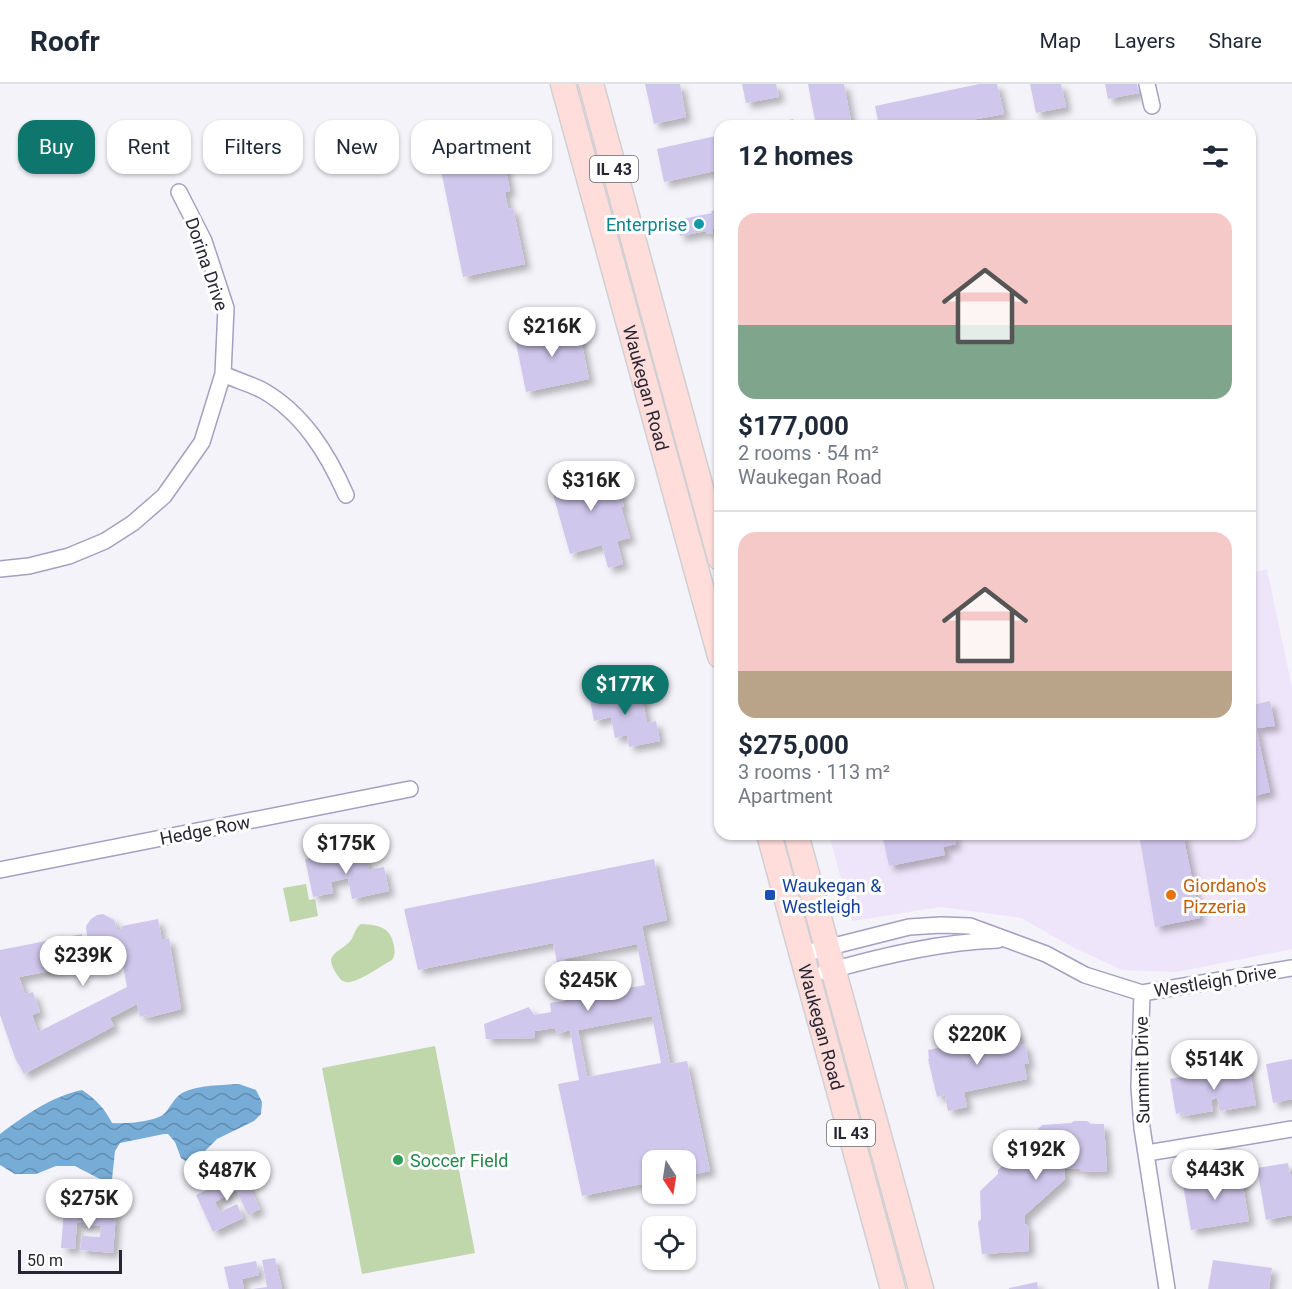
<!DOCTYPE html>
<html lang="en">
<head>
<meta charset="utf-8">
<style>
	body { margin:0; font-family:Roboto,sans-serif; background:#f2f2f3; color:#1f2937; height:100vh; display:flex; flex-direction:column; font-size:22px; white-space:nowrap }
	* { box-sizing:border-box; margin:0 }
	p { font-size:20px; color:#747a83 }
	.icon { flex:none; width:33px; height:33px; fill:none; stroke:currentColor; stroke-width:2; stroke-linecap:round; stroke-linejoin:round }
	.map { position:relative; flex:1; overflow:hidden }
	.side { position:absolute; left:714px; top:36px; width:542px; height:720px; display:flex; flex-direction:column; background:#fff; border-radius:18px; box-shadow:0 2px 4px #0004 }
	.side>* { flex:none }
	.hud { position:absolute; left:18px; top:36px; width:570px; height:54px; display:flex; gap:12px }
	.needle { width:39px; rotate:168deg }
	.tools { position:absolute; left:642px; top:1066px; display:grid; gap:12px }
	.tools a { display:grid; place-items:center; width:54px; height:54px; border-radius:12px; background:#fff; box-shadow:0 2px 4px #0004; font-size:30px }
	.scale { position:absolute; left:18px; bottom:15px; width:104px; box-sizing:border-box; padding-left:6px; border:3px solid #292633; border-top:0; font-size:16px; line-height:21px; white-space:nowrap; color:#292633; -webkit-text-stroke:4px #fff; paint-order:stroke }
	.price { position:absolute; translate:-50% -51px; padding:0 14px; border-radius:21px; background:#fff; color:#222; font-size:20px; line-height:39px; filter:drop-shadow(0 2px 3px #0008) }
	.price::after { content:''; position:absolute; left:50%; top:36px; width:18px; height:14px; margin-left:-9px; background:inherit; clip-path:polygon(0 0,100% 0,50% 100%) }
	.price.active { background:#0f766e; color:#fff }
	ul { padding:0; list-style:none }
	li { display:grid; align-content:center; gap:12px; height:318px; padding:0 24px }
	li+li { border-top:2px solid #e0e1e3 }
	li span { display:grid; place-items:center; height:186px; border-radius:18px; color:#555 }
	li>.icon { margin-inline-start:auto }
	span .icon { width:108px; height:108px; fill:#fffc; stroke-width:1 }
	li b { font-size:26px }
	h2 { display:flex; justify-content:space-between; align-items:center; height:72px; padding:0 24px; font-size:26px }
	.chip { padding:0 21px; border-radius:18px; background:#fff; box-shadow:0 2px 4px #0004; font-size:21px; line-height:54px }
	.chip.active { background:#0f766e; color:#fff }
	header { display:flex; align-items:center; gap:36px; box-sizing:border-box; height:84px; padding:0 30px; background:#fff; border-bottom:2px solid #e0e1e3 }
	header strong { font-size:28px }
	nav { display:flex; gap:33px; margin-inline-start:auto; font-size:21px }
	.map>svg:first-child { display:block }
	.commercial { fill:#efe5fa }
	.green { fill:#c0d6ab }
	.water { fill:url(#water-waves) }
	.building { fill:#d0c8ec; fill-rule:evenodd; filter:url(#shadow) }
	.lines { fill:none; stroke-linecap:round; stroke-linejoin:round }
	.street-casing { stroke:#a79fc2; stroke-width:18 }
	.primary-casing { stroke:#d0cfd2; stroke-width:27 }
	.street { stroke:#fff; stroke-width:15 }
	.primary { stroke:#fedddb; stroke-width:24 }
	.culture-dot { fill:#0f9aa8; stroke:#fff; stroke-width:2 }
	.transit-dot { fill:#1a4fb4; stroke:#fff; stroke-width:2 }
	.food-dot { fill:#e8710a; stroke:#fff; stroke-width:2 }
	.leisure-dot { fill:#2e9e5b; stroke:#fff; stroke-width:2 }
	.labels { text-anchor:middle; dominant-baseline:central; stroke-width:6; stroke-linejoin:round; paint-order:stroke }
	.shield { fill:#fff; stroke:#696770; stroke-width:1.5 }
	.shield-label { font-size:16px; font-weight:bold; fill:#292633 }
	.culture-label { font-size:18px; fill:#0d838f; stroke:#fff; text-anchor:end }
	.street-label { font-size:18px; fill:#292633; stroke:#fff }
	.transit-label { font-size:18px; fill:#164399; stroke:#fff; text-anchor:start }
	.food-label { font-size:18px; fill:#c56008; stroke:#fff; text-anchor:start }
	.leisure-label { font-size:18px; fill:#27864d; stroke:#fff; text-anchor:start }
</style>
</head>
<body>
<header>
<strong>Roofr</strong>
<nav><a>Map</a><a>Layers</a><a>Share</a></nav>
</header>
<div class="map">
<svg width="1292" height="1205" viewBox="0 0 1292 1205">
	<defs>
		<pattern id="water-waves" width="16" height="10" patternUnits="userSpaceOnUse" patternTransform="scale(1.5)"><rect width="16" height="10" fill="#77acd7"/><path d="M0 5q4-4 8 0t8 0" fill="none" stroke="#628caf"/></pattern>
		<filter id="shadow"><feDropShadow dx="5.5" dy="5.5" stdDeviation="3" flood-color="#0004"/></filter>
	</defs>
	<rect width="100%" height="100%" fill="#f4f3fa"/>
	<path class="commercial" d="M1267,485l25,118v262l-115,23 -55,-2 -48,-22 -53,-30 -80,-11 -89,14 -23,-87h421v-261z"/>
	<path class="green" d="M306,800l3,16 6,-1 3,17 -28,6 -7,-34z
		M361,840c18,1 30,3 33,22 1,6 1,9 -2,14 -13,7 -28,19 -42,22 -5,1 -9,-1 -12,-6 -17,-24 2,-22 13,-36 4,-6 4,-12 10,-16z
		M435,962l40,207 -113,21 -40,-206z"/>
	<path class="water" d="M239,1000l17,6 6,12 -1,12 -7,7 -37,18 -22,22 -8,1 -6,-4 -6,-16 -7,-8h-4l-44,9 -5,8 -3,28 -10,1 -27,-14h-19l-20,8h-21l-15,-9v-31c24,-18 52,-38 82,-44 14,9 23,19 30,33 12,1 45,-1 53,-10 7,-8 9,-16 19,-21 15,-7 38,-7 55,-8z"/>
	<path class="building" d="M645,0h35l6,33 -32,7z
		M742,0h34l3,13 -33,6z
		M808,0h36l8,42h-36z
		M979,0h18l7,30 -65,12h-60l-4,-20z
		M1030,0h31l5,23 -30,6z
		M1105,0h32l2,9 -31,6z
		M793,35l2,7h-27l-1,-1z
		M499,50l11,57 -5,1 3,17 5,-1 12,56 -62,13 -27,-131z
		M720,51v35l-56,12 -7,-33z
		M717,126l1,2h2v16l-8,1 1,4 -6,1 -1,-3 -26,5 -3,-16 35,-7 -1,-2z
		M578,241l11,54 -63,13 -11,-54z
		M609,380l8,29 3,-1 4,15h-3l9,31 -13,3 6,23 -15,4 -6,-23 -32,9 -21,-74z
		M601,598l5,22 25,-5 -2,-8 12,-2 6,34 9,-2 4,20 -31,6 -2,-12 -12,3 -4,-21 -17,4 -7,-37z
		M1250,610l3,11 17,-4 5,25 -19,2 14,64 -20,5z
		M882,750h72l2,10 -13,3 2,8 -56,11z
		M1139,750h44l17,84 -45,9z
		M362,765l2,12h4l1,9 15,-3 5,24 -37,8 -4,-21 -17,4 2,11 -20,4 -8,-38 20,-4 1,6 17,-3 -1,-5z
		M654,775l13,61 -25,6 28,138 17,-3 23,110 -24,5v-15h-34v21l-70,14 -24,-112 21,-4 -9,-50 -13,4 -2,-6 -20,3v7l-49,1 -2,-15 45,-17 5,8 17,-3 -1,-9 15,-2 -12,-58 -135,27 -14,-61zM637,860l8,41 -74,14 -7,-40zM652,932l9,47 -74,14 -9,-47z
		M103,830l11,6 3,9h5v-3l36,-7 4,21 7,-2 12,71 -34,9 -1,-3 -6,2 -3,-13 -27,14 4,8 -90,48 -9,-16 -15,-43v-65l82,-16v3l5,-1 -1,-10 5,-7 6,-4zM121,870l6,33 -89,45 -6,-17 8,-3 -7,-20 -8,2 -6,-17 68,-13v-4z
		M1018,946l3,15 4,-1 4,20h-5l3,15 -63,13 3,15 -19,4 -3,-16 -8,2 -9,-38h1l-1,-9 30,-6 -1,-4 15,-3 2,3z
		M1292,975v40l-19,4 -7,-39z
		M1249,981l7,40 -36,6 -3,-13 -6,2 2,11 -29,5 -1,-4 -7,2 -6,-35z
		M1074,1037h13l4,3h13l3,47 -25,1 -4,-4 -14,1 1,10 -40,36v9l3,2 1,25 -47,3 -4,-32 3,-3 -1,-28 18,-17v-4l36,-33v-4l8,-8 29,-2z
		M1288,1079l2,12 2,-1v41l-26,5 -9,-52z
		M1240,1085l9,52 -58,9 -9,-51 31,-5 2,14 11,-2 -3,-14z
		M243,1090l17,35 -12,6 -12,-25 -21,12 5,10 17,-8 6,14 -30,14 -17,-37 29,-13 -1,-2z
		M78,1124l7,1v2l31,2 -3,40 -33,-3 2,-14 18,1 1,-11 -18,-1v-2l-6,-1 -2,27 -14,-1 3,-39 13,1z
		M275,1174l7,31h-30l15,-2 -5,-27z
		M1213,1176l59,8 -3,21h-61z
		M256,1177l3,14 -17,4 2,10h-15l-5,-22z
		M1037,1198l1,7h-29v-1z"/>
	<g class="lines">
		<g class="street-casing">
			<path id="street" d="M1147,0l5,22
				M223,290c13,6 27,10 39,16 41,23 66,64 84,105
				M0,485l29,-3 40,-10 36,-15 28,-18 31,-27 38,-54 21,-68 3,-66 -22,-67 -25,-49
				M0,786l410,-81
				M802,870l107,-27 32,-2 29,1 76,28 39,21 57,18 150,-25
				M825,888c56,-16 115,-30 173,-32
				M1142,909l-3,94 3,41 25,161
				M1147,1069l145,-24"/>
		</g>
		<g class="primary-casing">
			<g id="primary">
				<path id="s1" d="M563,0l157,572"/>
				<path d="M591,0l129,474"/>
				<path id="s2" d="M769,750l124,455"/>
				<path d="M796,750l125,455"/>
			</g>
		</g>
		<use href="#street" class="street"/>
		<use href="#primary" class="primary"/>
	</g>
	<circle class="culture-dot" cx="699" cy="140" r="6"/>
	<rect class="transit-dot" x="764" y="805" width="12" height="12" rx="3"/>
	<circle class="food-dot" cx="1171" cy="811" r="6"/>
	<circle class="leisure-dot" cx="398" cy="1076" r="6"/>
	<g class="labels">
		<g class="shield">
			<rect x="590" y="72" width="48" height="26" rx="4.5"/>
			<rect x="827" y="1036" width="48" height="26" rx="4.5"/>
		</g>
		<g class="shield-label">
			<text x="614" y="85">IL 43</text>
			<text x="851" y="1049">IL 43</text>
		</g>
		<g class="culture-label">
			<text x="687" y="140">Enterprise</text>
		</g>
		<g class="street-label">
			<text transform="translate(207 180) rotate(71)">Dorina Drive</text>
			<text stroke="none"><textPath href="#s1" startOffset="315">Waukegan Road</textPath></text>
			<text transform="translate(205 746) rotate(-11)">Hedge Row</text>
			<text transform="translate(1215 897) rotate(-9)">Westleigh Drive</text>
			<text stroke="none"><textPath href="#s2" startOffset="200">Waukegan Road</textPath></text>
			<text transform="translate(1142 986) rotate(-91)">Summit Drive</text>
		</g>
		<g class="transit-label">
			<text x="782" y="801">Waukegan &amp;<tspan x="782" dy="21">Westleigh</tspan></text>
		</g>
		<g class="food-label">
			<text x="1183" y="801">Giordano's<tspan x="1183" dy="21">Pizzeria</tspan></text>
		</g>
		<g class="leisure-label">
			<text x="410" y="1076">Soccer Field</text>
		</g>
	</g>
</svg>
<div class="tools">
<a><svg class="needle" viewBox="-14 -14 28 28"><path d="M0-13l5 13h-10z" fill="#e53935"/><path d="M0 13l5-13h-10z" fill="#747a83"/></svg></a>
<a><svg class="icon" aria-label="locate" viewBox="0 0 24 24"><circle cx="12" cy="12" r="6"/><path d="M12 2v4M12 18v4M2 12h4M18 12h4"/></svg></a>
</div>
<div class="scale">50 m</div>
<b class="price" style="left:552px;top:274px">$216K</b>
<b class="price" style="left:591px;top:428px">$316K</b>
<b class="price active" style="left:625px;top:632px">$177K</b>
<b class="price" style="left:346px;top:791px">$175K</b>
<b class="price" style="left:83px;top:903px">$239K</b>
<b class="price" style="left:588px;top:928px">$245K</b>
<b class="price" style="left:977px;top:982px">$220K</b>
<b class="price" style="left:1214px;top:1007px">$514K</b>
<b class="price" style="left:1036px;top:1097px">$192K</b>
<b class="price" style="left:1215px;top:1117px">$443K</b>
<b class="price" style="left:227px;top:1118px">$487K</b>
<b class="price" style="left:89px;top:1146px">$275K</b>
<div class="hud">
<a class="chip active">Buy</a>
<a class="chip">Rent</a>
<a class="chip">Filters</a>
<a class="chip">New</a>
<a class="chip">Apartment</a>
</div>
<section class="side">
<h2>12 homes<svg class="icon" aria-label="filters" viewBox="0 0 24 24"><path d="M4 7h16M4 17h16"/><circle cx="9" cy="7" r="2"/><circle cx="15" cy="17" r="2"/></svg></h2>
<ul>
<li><span style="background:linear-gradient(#f6c9c9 60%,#7fa58c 0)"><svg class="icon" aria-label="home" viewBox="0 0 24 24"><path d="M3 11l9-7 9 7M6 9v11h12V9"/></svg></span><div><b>$177,000</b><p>2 rooms · 54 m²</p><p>Waukegan Road</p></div></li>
<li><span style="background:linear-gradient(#f6c9c9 75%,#b9a48a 0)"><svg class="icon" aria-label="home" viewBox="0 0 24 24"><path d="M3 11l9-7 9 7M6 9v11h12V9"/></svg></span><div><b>$275,000</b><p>3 rooms · 113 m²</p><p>Apartment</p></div></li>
</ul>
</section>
</div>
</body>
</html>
